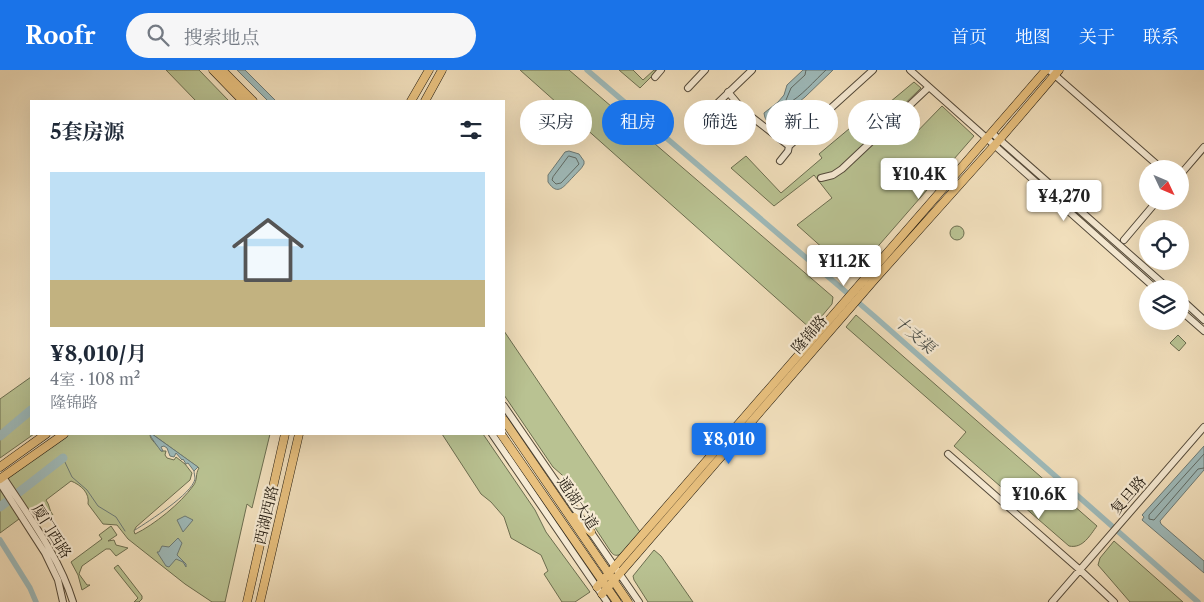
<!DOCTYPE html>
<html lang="zh">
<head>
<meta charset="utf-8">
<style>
	body { margin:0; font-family:"Libre Caslon Text","Noto Serif SC",serif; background:#f6f6f7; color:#1f2937; height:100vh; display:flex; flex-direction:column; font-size:19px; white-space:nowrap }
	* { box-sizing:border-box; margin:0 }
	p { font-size:16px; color:#747a83 }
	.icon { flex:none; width:28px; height:28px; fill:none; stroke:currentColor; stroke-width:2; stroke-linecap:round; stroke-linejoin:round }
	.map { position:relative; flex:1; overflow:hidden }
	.sheet { position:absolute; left:30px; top:30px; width:475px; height:335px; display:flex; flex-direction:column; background:#fff; border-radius:0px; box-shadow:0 5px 20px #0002 }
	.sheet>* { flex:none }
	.top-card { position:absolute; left:520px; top:30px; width:475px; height:45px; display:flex; gap:10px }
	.needle { width:32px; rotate:134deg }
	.buttons { position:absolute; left:1139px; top:90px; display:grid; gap:10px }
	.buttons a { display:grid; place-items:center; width:50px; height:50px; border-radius:50%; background:#fff; box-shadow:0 5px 20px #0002; font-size:25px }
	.price { position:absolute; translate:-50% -42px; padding:0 11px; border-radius:5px; background:#fff; color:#222; font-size:16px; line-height:32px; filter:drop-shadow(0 1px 2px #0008) }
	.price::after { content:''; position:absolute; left:50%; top:30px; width:15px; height:11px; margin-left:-8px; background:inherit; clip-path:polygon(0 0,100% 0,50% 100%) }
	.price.selected { background:#1a73e8; color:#fff }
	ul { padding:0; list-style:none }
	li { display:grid; align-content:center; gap:10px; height:265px; padding:0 20px }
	li span { display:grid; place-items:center; height:155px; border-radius:0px; color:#555 }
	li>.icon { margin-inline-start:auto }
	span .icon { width:90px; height:90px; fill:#fffc; stroke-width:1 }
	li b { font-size:21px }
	h2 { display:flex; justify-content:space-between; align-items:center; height:60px; padding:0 20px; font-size:21px }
	.chip { padding:0 18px; border-radius:22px; background:#fff; box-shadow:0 5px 20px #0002; font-size:18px; line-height:45px }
	.chip.selected { background:#1a73e8; color:#fff }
	header { display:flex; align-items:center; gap:30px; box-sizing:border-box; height:70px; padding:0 25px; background:#1a73e8; color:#fff }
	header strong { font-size:24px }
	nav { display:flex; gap:28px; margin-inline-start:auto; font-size:18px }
	.search { width:350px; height:45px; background:#f6f6f7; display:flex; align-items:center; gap:12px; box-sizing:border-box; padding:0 18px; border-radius:28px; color:#747a83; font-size:19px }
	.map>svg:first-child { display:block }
	.green { fill:#b9c292; stroke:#6c6e50 }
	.water { fill:#9ebaba; stroke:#6c7a76 }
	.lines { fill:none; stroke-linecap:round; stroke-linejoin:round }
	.shore { stroke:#5f6a64; stroke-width:1 }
	.stream { stroke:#6c7a76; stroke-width:1 }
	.canal { stroke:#9ebaba; stroke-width:5.5 }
	.river { stroke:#9ebaba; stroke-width:9 }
	.minor-casing { stroke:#544a3a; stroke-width:8 }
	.major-casing { stroke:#20190f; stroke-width:9 }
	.minor { stroke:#f6ead3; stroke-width:6 }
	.major { stroke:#e8c07e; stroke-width:8 }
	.labels { text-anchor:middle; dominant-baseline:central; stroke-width:4.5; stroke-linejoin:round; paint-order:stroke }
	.street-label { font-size:15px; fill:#20190f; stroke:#f6ead3 }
	.water-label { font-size:16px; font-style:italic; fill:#4c514b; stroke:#f6ead3 }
</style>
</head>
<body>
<header>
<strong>Roofr</strong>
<div class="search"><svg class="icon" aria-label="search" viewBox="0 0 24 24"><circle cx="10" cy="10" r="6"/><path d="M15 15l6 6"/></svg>搜索地点</div>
<nav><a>首页</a><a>地图</a><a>关于</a><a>联系</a></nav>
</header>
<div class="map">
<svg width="1204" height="532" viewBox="0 0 1204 532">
	<rect width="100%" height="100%" fill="#f1dfbc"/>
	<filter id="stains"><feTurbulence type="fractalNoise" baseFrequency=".004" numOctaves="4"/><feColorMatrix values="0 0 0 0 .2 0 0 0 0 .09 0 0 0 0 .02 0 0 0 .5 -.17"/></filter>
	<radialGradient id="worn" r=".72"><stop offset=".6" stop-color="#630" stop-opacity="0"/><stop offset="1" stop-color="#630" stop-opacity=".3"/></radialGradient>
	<path class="green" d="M166,0h33l30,31h-33z
		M520,0h49l264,227 -1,7 -21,25z
		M619,0h14l10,10 11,-10h4l-18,18z
		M914,12l7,6 -34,33 20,21 35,-36 32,30 -121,139 -56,-50 35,-27 -18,-23 -40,31 -43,-38 15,-12 35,37 41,-35 -3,-4 43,-36 4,4z
		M950 163a7 7 0 1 1 14 0a7 7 0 1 1-14 0Z
		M856,245l241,211c-7,9 -14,23 -28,20l-115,-100 12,-14 -120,-105z
		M504,261l136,201 -19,22c-4,2 -7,2 -10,-2l-19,-29 -22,-41 -17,-15 -49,-72z
		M1178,265l8,8 -7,8 -9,-8z
		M31,307v57h3l-34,24v-59z
		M69,364h81c0,7 8,10 11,17h5l-1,4 2,3 7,2 2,-3 9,7 7,9 -2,7 -54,47 -2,4 1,3c19,-9 46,-31 58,-48 5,-6 2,-12 6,-18l-47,-34h118l-18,74 -5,-4 -22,98h-13l-27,-18 -57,-45 -11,-14 -14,-1 -15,-20c2,-11 -7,-19 -17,-23l-25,19c4,5 3,11 7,15l-9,7 -10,-14 -34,25v-49z
		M442,364h41l52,76 11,22 44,60 -15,10h-13l-18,-28 4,-3 -7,-16 -30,-17 -7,-21 -13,-15 -10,-8z
		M111,456l6,9 -9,6 6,-1 2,5 12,3 -12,8 -6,-7h-4l-24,17 -3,8 8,11h3l-8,5 -4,-15 -7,-13 31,-23 -3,-4z
		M1114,471l69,61h-53l-32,-37 2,-7z
		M654,480l7,6 32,46h-45l-14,-22 -1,-4z
		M118,495l24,31v3l-3,3h-5l4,-4 -24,-30z"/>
	<path class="water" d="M237,0h8l31,31h-8z
		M803,0h30l-28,27 -32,26c-7,-1 -8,-4 -9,-10l14,-11 6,-7 3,-10z
		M569,81l10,3 5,7v3c-3,6 -7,8 -11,13 -9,9 -15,20 -25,5v-7l17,-23z
		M150,364h2l46,33 -4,4 -6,-8 -2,1 -3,-5 -1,1 -6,-7 -2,4 -4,-1 -3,-8 -3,-2 -3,1 2,4h-2c-2,-3 -11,-14 -11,-17z
		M1204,376v24l-44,51 1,3 43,37v12l-62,-53 2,-3 -2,-2z
		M185,446l8,4 -10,12 -6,-12z
		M178,468l4,5 -5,12 9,9v3l-3,-5 -7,-3 -7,8 -3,-1 -9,-14h2l3,-6 7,1z"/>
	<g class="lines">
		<path class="shore" d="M806,0l-1,5 -14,13 -5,12 2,3c11,-4 28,-24 38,-33
			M569,86l7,2 3,6 -18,19 -5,1 -4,-4 1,-3z
			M1204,384l-55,61v4l5,1 44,-51 6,-1"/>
		<path class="stream" d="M63,388l9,19 15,13 11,16 18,11 9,14
			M135,460c14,-9 57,-36 60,-51 0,-2 -1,-6 -1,-8"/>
		<path class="canal" d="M587,0l287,246 324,286
			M0,470l30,48 6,14"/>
		<path class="river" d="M0,366l31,-26
			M0,437l63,-49"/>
		<g class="minor-casing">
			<path id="minor" d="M910,0l246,219
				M1049,0l113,99
				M655,7l6,-7
				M688,18l17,-18
				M728,22l16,19 45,35
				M699,51l53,-51
				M992,63l177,156
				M780,91l8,-10 1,-5 84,-76
				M1180,105l24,-28
				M821,108l12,-3 9,-6 87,-82
				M1124,170l33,-39
				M1180,228l24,22
				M1180,240l24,21
				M504,336l135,196
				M492,364l115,168
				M948,384l132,116 34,32
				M3,407c26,40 56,79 70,125
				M0,413l45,70 13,27 5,22
				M1052,532l152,-175"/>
		</g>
		<g class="major-casing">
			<path id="major" d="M213,0l30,31
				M222,0l31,31
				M411,31l18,-31
				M425,31l17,-31
				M504,350l124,182
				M501,364l116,168
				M0,397l46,-33
				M0,409l64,-45
				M574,447l17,15
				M597,517l449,-517
				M602,524l273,-315 119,-133 65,-76
				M247,532l38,-168
				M260,532l39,-168"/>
		</g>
		<use href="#minor" class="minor"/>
		<use href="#major" class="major"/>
	</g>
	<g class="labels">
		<g class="street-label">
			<text transform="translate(809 264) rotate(-49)">隆锦路</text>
			<text transform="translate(1128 425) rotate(-49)">复旦路</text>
			<text transform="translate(578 433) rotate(56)">通湖大道</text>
			<text transform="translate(266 445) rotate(-77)">西湖西路</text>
			<text transform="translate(52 461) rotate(58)">厦门西路</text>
		</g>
		<g class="water-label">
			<text transform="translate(915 264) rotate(41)">十支渠</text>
		</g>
	</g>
	<rect width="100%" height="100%" filter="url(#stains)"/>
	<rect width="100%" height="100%" fill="url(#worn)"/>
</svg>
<div class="buttons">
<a><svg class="needle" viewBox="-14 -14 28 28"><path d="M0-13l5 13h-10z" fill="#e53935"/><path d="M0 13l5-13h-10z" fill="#747a83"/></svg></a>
<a><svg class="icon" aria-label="locate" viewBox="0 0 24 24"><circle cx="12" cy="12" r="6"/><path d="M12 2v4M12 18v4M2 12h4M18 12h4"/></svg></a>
<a><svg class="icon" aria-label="layers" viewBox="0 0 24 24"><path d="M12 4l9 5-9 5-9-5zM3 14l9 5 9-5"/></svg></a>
</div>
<b class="price" style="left:919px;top:130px">¥10.4K</b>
<b class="price" style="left:1064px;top:152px">¥4,270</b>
<b class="price" style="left:844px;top:217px">¥11.2K</b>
<b class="price selected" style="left:729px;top:395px">¥8,010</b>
<b class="price" style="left:1039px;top:450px">¥10.6K</b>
<div class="top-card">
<a class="chip">买房</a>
<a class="chip selected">租房</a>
<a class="chip">筛选</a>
<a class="chip">新上</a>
<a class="chip">公寓</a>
</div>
<section class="sheet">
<h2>5套房源<svg class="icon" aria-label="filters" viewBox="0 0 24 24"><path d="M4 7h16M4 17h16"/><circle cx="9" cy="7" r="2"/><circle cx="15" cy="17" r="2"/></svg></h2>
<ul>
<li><span style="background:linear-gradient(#bfe0f5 70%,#c2b280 0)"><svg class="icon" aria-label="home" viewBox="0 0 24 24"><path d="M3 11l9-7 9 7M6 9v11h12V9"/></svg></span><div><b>¥8,010/月</b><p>4室 · 108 m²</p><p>隆锦路</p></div></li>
</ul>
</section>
</div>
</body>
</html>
